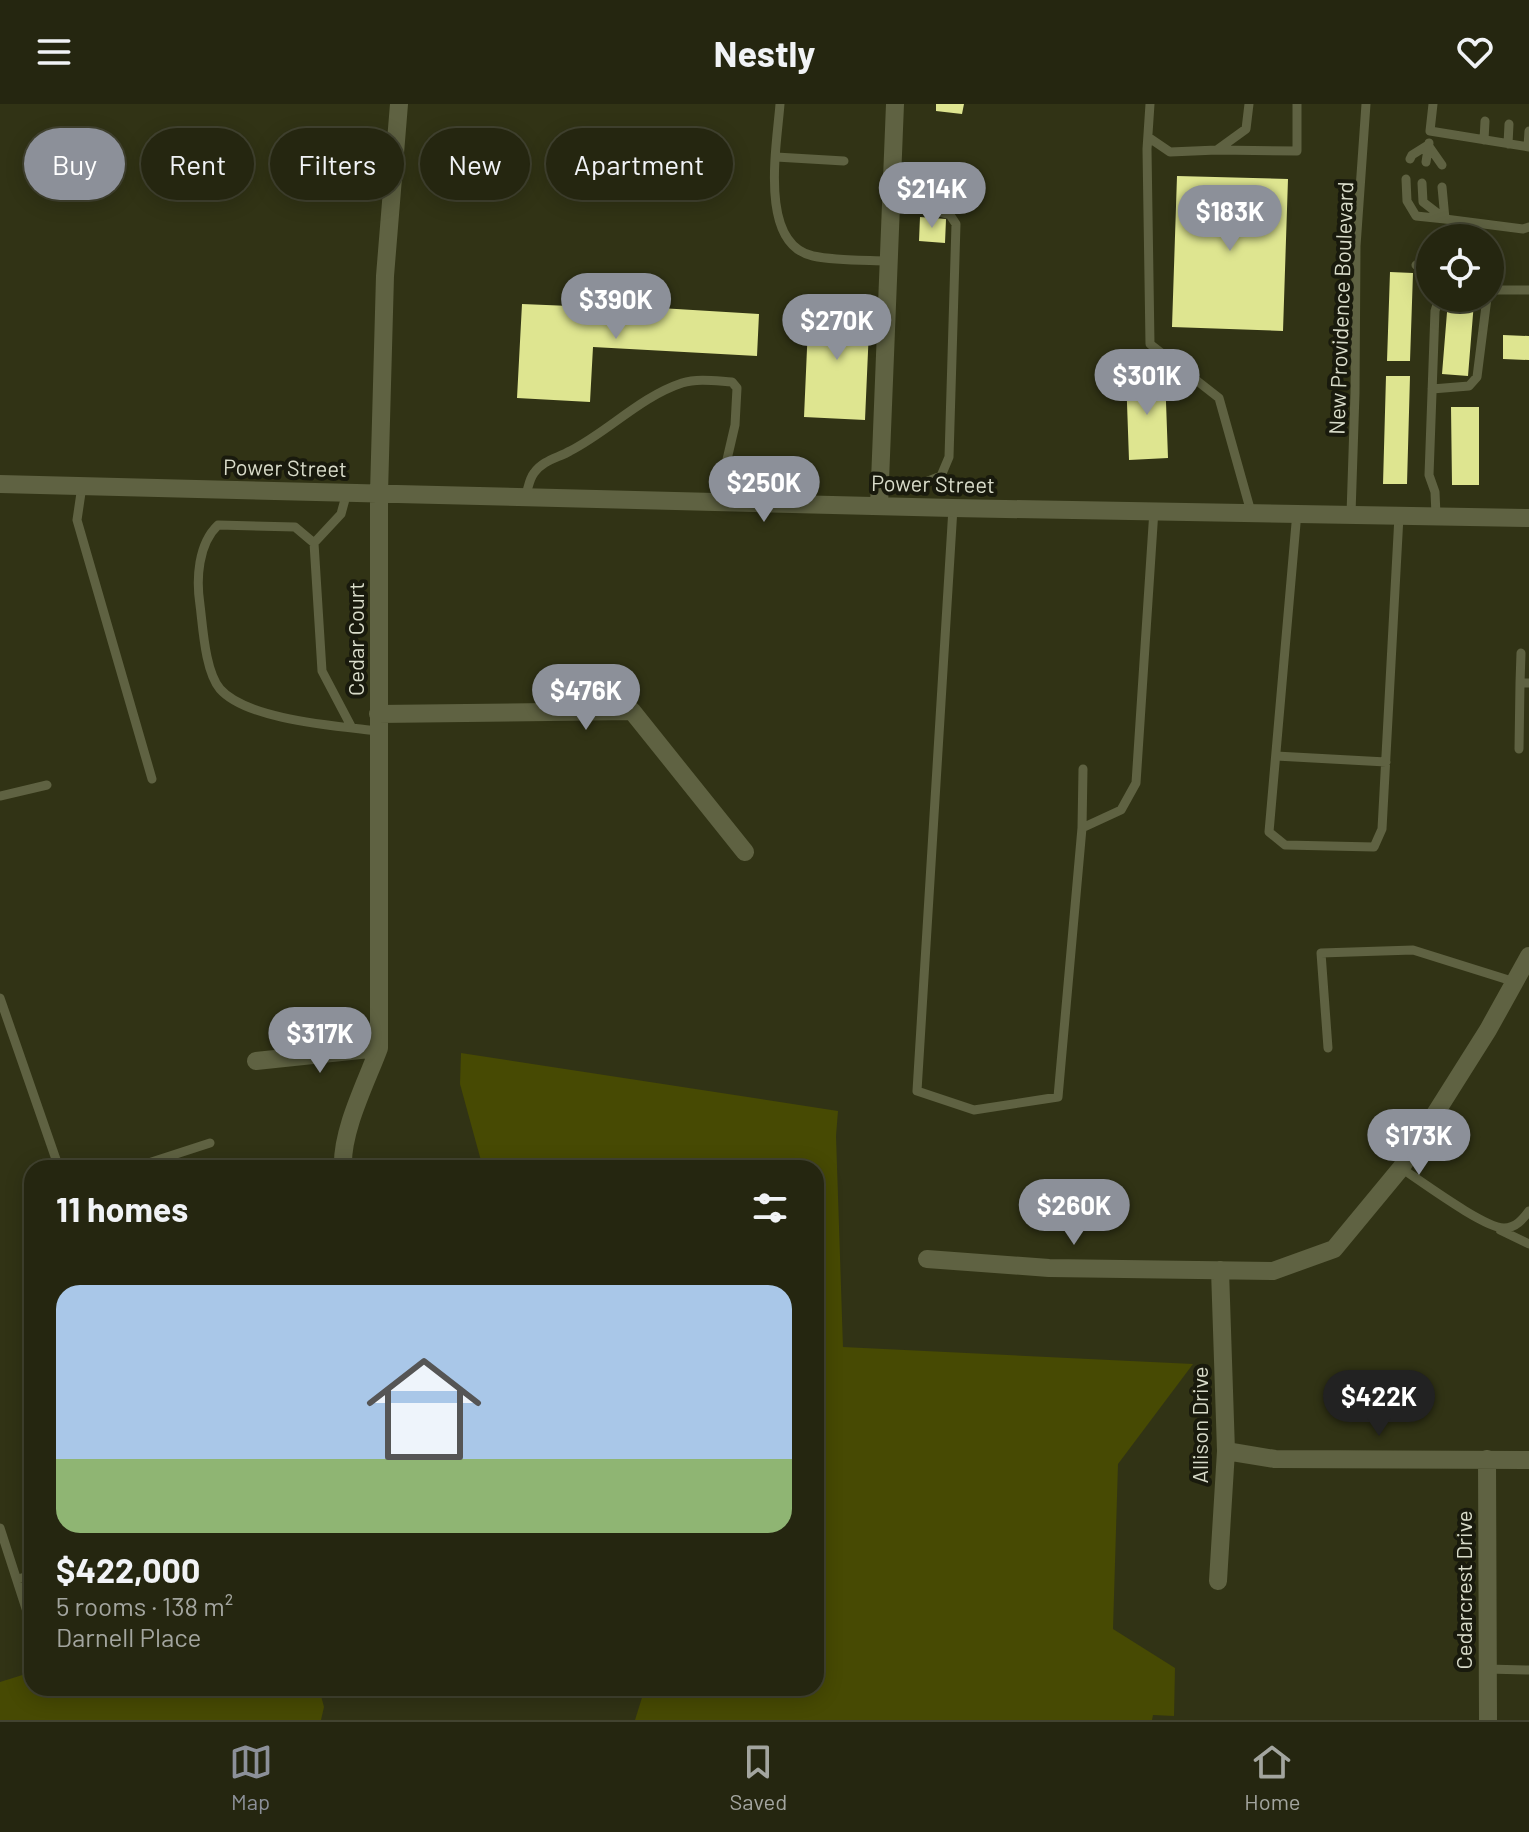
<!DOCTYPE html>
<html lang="en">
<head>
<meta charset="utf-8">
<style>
	body { margin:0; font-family:Barlow,sans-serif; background:#2d2e19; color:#f1f3f6; height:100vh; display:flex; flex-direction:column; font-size:30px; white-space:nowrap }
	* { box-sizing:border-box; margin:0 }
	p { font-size:26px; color:#a3a59f }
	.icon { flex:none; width:44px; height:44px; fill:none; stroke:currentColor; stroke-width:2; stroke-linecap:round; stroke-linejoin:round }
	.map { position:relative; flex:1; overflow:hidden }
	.details { position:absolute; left:24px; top:1056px; width:800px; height:536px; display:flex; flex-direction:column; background:#252610; border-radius:24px; box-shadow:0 4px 20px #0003,0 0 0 2px #424330 }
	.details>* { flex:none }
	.guide { position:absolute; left:24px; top:24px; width:800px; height:72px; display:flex; gap:16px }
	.controls { position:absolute; left:1416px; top:120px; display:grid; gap:16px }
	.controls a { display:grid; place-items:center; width:88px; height:88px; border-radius:50%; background:#252610; box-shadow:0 4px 20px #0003,0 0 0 2px #424330; font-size:40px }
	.price { position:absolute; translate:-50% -68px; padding:0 18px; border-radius:28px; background:#8c9099; color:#fff; font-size:26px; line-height:52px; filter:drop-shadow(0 2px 4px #0008) }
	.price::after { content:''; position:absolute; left:50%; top:48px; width:24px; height:18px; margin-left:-12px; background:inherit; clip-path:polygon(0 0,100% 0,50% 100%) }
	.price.selected { background:#222; color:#fff }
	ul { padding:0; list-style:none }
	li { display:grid; align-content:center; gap:16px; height:424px; padding:0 32px }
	li span { display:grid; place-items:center; height:248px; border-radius:24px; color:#555 }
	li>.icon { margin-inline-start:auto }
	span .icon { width:144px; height:144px; fill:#fffc; stroke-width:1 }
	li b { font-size:34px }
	h2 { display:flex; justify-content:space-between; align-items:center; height:96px; padding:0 32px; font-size:34px }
	.pill { padding:0 28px; border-radius:36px; background:#252610; box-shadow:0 4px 20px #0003,0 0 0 2px #424330; font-size:28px; line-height:72px }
	.pill.selected { background:#8c9099; color:#fff }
	header { display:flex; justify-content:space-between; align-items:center; height:104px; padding:0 32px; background:#252610; font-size:36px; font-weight:700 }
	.tabs { display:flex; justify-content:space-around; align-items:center; height:112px; border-top:2px solid #424330; background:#252610; font-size:22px; color:#a3a59f }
	.tabs a { display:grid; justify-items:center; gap:4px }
	.tabs .selected { color:#8c9099 }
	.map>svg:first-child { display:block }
	.green { fill:#474a03 }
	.building { fill:#dee590 }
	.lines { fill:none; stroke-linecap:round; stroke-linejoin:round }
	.lane { stroke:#5f6242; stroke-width:9 }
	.street { stroke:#5f6242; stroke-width:18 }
	.labels { text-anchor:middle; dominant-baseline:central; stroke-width:8; stroke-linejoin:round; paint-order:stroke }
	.street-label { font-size:22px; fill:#d9dcca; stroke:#191a0d }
</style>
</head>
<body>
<header><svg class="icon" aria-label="menu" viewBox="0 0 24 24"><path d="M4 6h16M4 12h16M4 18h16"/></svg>Nestly<svg class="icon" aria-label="heart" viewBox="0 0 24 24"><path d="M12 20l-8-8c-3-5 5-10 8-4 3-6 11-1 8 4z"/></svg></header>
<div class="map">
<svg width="1529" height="1616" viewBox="0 0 1529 1616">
	<rect width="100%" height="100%" fill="#313315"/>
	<path class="green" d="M461,949l377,58 -2,25 7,211 350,17 -75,100 -5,165 62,39 -1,48 -21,-1 -1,5h-517l10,-32h171v-520h-333l-23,-84z
		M32,1568v16h287l5,19 -3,13h-321v-38z"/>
	<path class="building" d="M936,0h28l-2,10 -26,-3z
		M1177,72l111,3 -5,152 -111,-4z
		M920,113l26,2 -1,24 -26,-2z
		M1390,168l23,1 -3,88h-23z
		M1448,196l26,2 -6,74 -26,-2z
		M809,199l61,3 -5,114 -61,-3z
		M522,200l72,3v-3l165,10 -2,42 -164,-9 -3,55 -73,-4z
		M1503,231l26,1v24l-26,-1z
		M1165,270l3,84 -39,2 -3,-85z
		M1386,272h24l-3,108h-24z
		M1451,303h28v78h-27z"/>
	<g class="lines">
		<path class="lane" d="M780,0c-3,41 -22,140 33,152 24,5 51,4 76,5
			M1150,0l-3,45 3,195 69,54 32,114
			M1433,0l-3,27 99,16
			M1148,33l22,15 47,-2 29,-21 3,-25
			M1484,36l1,-19
			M1508,40l1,-20
			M1528,43l1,-16
			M1217,46l80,1v-47
			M776,53l68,4
			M1410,55l2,-4 16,-10 14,20
			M1426,58l3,-19
			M1406,75l1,22 9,15 29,3 -3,-32
			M1422,79l1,19 22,17 78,10 6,-2
			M1416,161l14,2
			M1490,186h39
			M1432,285l37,-3 8,-9 10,-79
			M879,381l44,-2 18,-7 8,-19 7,-233 -6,-9 -59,-16
			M82,382l-5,34 75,259
			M525,393c3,-7 4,-18 9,-24 9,-13 24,-15 36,-22 39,-20 70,-54 112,-68 16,-5 34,-2 50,-1l5,6 -2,37 -10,43v34
			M953,404l-36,583 57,19 84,-13 24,-269 1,-59
			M1297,408l-28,320 16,13 89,2 8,-18 17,-313
			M1351,410l4,-121 1,-147 10,-142
			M1436,411l-1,-23 -6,-17 6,-164 4,-13
			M314,439l27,-29 6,-22
			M1520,579l1,-30
			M352,624l-30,-57 -8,-128 -19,-16 -77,-2c-20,19 -22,54 -18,80 3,23 5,66 20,84 27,31 118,37 158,42
			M1519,645l1,-66h9
			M1276,652l110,6
			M0,692l47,-11
			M1082,724l39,-18 15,-27 18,-273
			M0,894l59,170
			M1328,944l-7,-95 92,-3 102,32
			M133,1064l77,-25
			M1401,1064c20,13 83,60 103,60 12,0 19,-9 25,-17
			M1500,1126l29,14
			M0,1424l32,99
			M18,1475l14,-4
			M1487,1565l42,1"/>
		<path class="street" d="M0,380l953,24 576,10
			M879,402l16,-402
			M378,610l254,-3 113,141
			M256,957l123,-13
			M343,1064c-2,-37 23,-85 36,-120v-555l6,-217 14,-172
			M927,1155l122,9 224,3 61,-22 67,-81 87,-138 41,-74
			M1226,1347l49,8 254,1
			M1487,1355l1,261
			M1218,1477l8,-130 -6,-181"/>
	</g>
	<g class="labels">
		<g class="street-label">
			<text transform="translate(1340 204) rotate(-88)">New Providence Boulevard</text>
			<text transform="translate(285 363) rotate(1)">Power Street</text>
			<text transform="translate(933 379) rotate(1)">Power Street</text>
			<text transform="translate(355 535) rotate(-90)">Cedar Court</text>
			<text transform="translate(1199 1321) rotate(-90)">Allison Drive</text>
			<text transform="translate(1463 1486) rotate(-90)">Cedarcrest Drive</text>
		</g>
	</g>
</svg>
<div class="controls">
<a><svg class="icon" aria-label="locate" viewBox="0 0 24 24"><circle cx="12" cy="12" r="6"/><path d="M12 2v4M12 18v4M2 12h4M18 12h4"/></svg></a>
</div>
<b class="price" style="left:932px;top:126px">$214K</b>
<b class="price" style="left:1230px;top:149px">$183K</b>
<b class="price" style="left:616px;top:237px">$390K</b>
<b class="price" style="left:837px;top:258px">$270K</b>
<b class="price" style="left:1147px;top:313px">$301K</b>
<b class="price" style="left:764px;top:420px">$250K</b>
<b class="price" style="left:586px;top:628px">$476K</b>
<b class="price" style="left:320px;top:971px">$317K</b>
<b class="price" style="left:1419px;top:1073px">$173K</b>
<b class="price" style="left:1074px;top:1143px">$260K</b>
<b class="price selected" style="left:1379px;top:1334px">$422K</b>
<div class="guide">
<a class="pill selected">Buy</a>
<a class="pill">Rent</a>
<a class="pill">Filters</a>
<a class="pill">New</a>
<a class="pill">Apartment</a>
</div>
<section class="details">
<h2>11 homes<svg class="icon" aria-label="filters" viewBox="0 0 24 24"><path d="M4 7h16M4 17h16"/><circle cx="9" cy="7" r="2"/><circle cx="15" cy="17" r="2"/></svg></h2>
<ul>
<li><span style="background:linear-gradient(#a9c7e8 70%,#8fb573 0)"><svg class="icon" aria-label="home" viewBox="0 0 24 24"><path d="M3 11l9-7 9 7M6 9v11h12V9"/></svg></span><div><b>$422,000</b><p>5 rooms · 138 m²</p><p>Darnell Place</p></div></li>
</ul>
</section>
</div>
<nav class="tabs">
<a class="selected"><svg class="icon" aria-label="map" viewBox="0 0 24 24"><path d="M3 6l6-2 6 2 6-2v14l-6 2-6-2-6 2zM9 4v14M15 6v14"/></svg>Map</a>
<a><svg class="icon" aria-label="saved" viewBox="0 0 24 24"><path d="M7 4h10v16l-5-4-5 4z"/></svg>Saved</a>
<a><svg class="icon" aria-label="home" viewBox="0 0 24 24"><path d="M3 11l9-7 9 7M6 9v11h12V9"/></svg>Home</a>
</nav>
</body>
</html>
